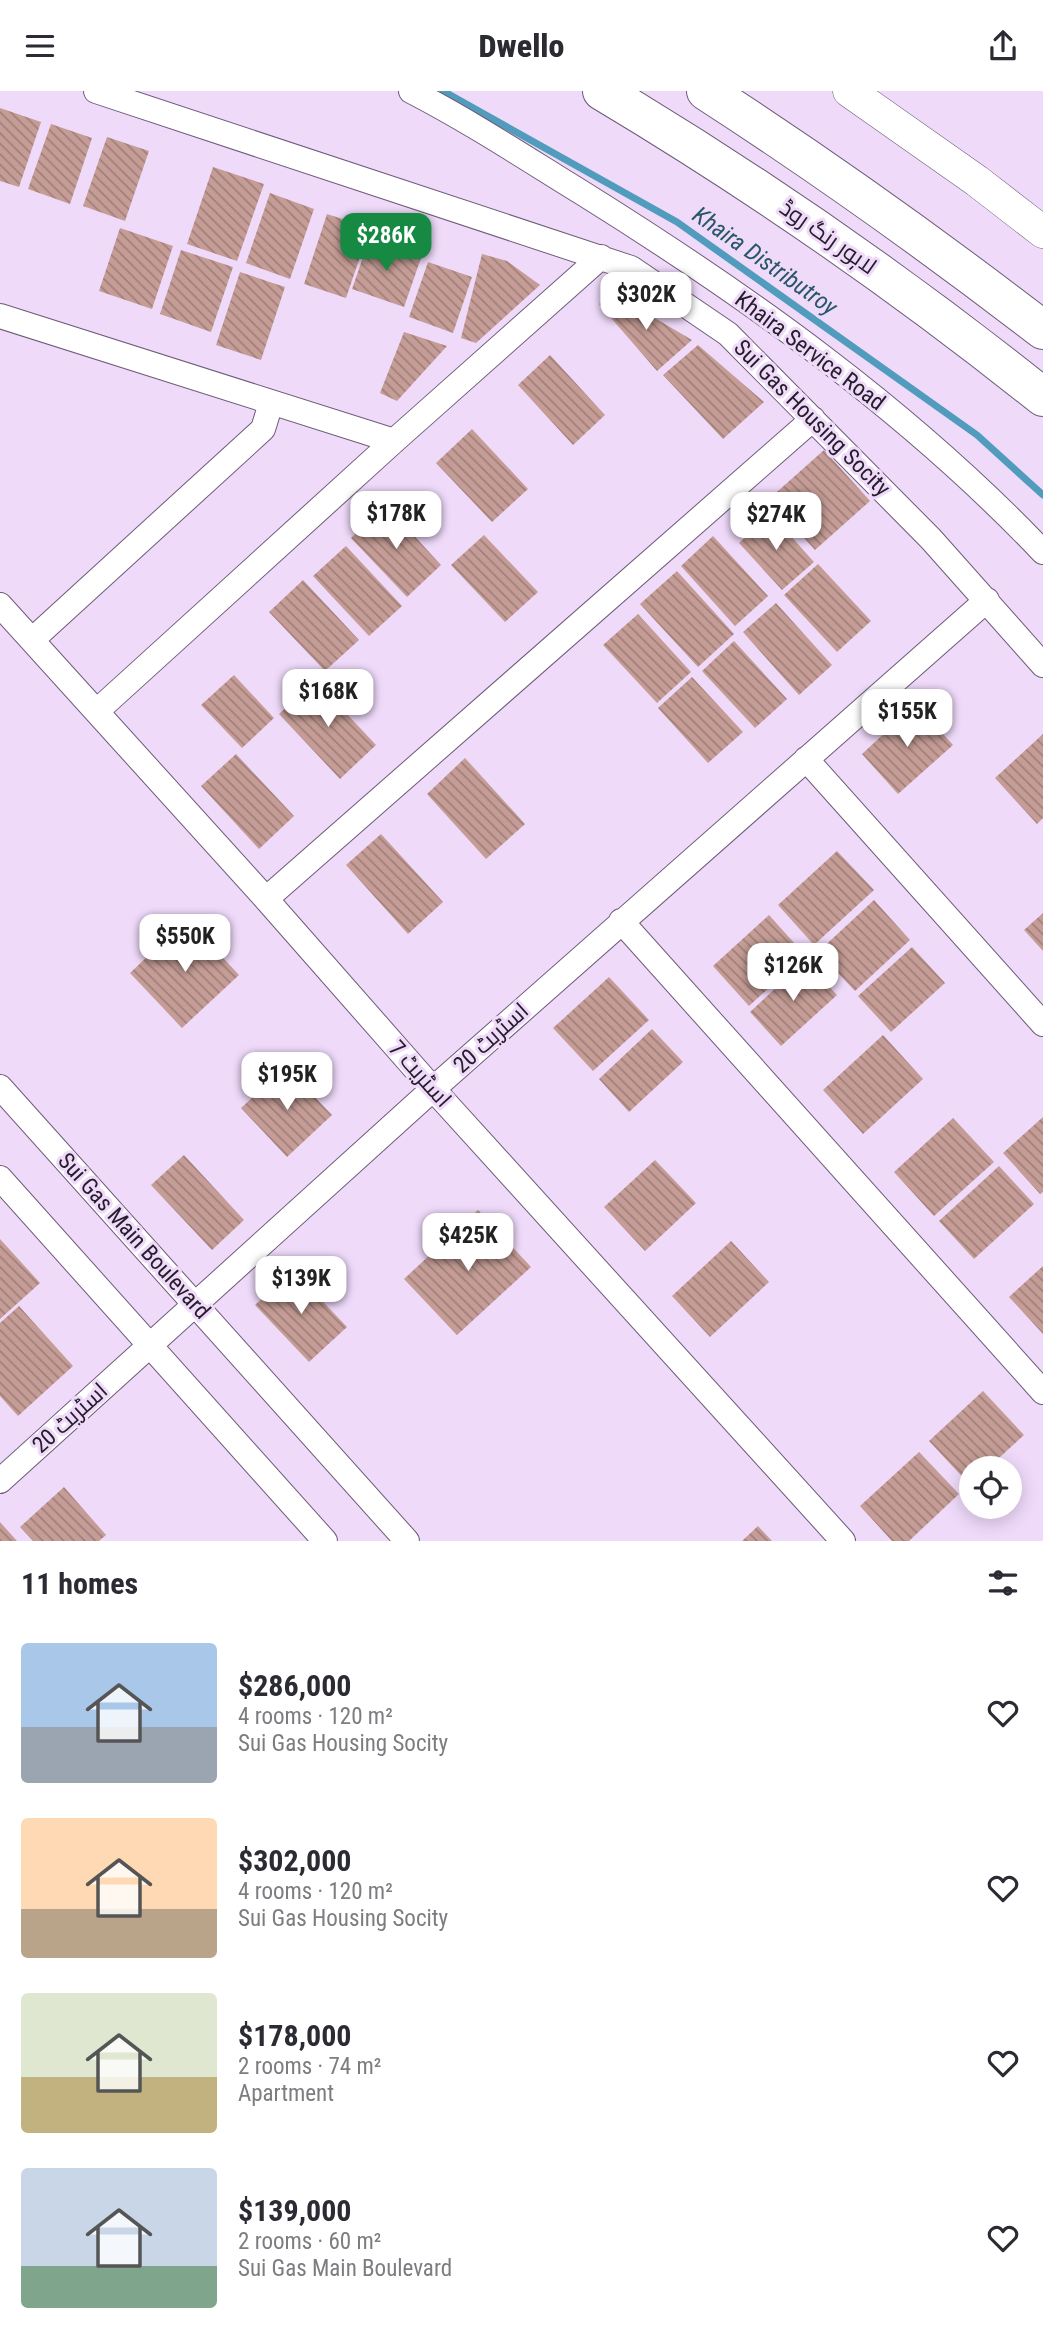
<!DOCTYPE html>
<html lang="en">
<head>
<meta charset="utf-8">
<style>
	body { margin:0; font-family:"Roboto Condensed",Cairo,sans-serif; background:#f7f7f7; color:#2b2b33; height:100vh; display:flex; flex-direction:column; font-size:26px; white-space:nowrap }
	* { box-sizing:border-box; margin:0 }
	p { font-size:23px; color:#7c7c81 }
	.icon { flex:none; width:38px; height:38px; fill:none; stroke:currentColor; stroke-width:2; stroke-linecap:round; stroke-linejoin:round }
	.map { position:relative; height:1450px; overflow:hidden }
	.details { display:flex; flex-direction:column; background:#fff; flex:1 }
	.details>* { flex:none }
	.controls { position:absolute; left:959px; top:1365px; display:grid; gap:14px }
	.controls a { display:grid; place-items:center; width:63px; height:63px; border-radius:50%; background:#fff; box-shadow:0 4px 18px #0003; font-size:35px }
	.price { position:absolute; translate:-50% -60px; padding:0 16px; border-radius:14px; background:#fff; color:#222; font-size:23px; line-height:46px; filter:drop-shadow(0 2px 4px #0008) }
	.price::after { content:''; position:absolute; left:50%; top:42px; width:21px; height:16px; margin-left:-10px; background:inherit; clip-path:polygon(0 0,100% 0,50% 100%) }
	.price.active { background:#168a43; color:#fff }
	ul { padding:0; list-style:none }
	li { display:flex; align-items:center; gap:21px; height:175px; padding:0 21px }
	li span { display:grid; place-items:center; flex:none; width:196px; height:140px; border-radius:7px; color:#555 }
	li>.icon { margin-inline-start:auto }
	span .icon { width:84px; height:84px; fill:#fffc; stroke-width:1 }
	li b { font-size:30px }
	h2 { display:flex; justify-content:space-between; align-items:center; height:84px; padding:0 21px; font-size:30px }
	header { display:flex; justify-content:space-between; align-items:center; height:91px; padding:0 21px; background:#fff; font-size:32px; font-weight:800 }
	.map>svg:first-child { display:block }
	.lines { fill:none; stroke-linecap:round; stroke-linejoin:round }
	.stream { stroke:#519cbd; stroke-width:7 }
	.building { fill:url(#building-back-hatch) }
	.minor-casing { stroke:#6d5b77; stroke-width:26 }
	.tertiary-casing { stroke:#6d5b77; stroke-width:33 }
	.motorway-casing { stroke:#6d5b77; stroke-width:40 }
	.minor { stroke:#fff; stroke-width:24 }
	.tertiary { stroke:#fff; stroke-width:32 }
	.motorway { stroke:#fff; stroke-width:38 }
	.labels { text-anchor:middle; dominant-baseline:central; stroke-width:6; stroke-linejoin:round; paint-order:stroke }
	.street-label { font-size:23px; fill:#251d29; stroke:#efdafa }
	.water-label { font-size:24px; font-style:italic; fill:#295769; stroke:#efdafa }
</style>
</head>
<body>
<header><svg class="icon" aria-label="menu" viewBox="0 0 24 24"><path d="M4 6h16M4 12h16M4 18h16"/></svg>Dwello<svg class="icon" aria-label="share" viewBox="0 0 24 24"><path d="M12 15V3M7 8l5-5 5 5M5 13v7h14v-7"/></svg></header>
<div class="map">
<svg width="1043" height="1450" viewBox="0 0 1043 1450">
	<defs>
		<pattern id="building-back-hatch" width="6" height="6" patternUnits="userSpaceOnUse" patternTransform="scale(1.75)"><rect width="6" height="6" fill="#c59d96"/><path d="M-1 5l2 2M0 0l6 6M5-1l2 2" fill="none" stroke="#a07f7a"/></pattern>
	</defs>
	<rect width="100%" height="100%" fill="#efdafa"/>
	<g class="lines">
		<path class="stream" d="M443,0l234,131 300,213 66,60"/>
	</g>
	<path class="building" d="M0,17l41,14 -22,65 -19,-6z
		M51,33l41,14 -22,66 -42,-15z
		M107,46l42,14 -24,70 -42,-15z
		M213,76l51,17 -27,77 -50,-17z
		M270,102l44,16 -24,70 -44,-16z
		M327,123l43,14 -24,70 -42,-14z
		M120,137l53,18 -21,63 -53,-18z
		M369,149l52,18 -17,49 -52,-18z
		M181,159l52,17 -22,65 -51,-18z
		M482,163l25,7 33,24 -64,58 -15,-5z
		M428,171l44,15 -19,56 -44,-16z
		M240,181l45,15 -24,73 -45,-15z
		M614,203l78,46 -35,31 -58,-67z
		M404,241l43,14 -50,55 -17,-8z
		M698,254l66,57 -41,37 -60,-64z
		M550,264l55,60 -32,30 -55,-60z
		M472,338l56,60 -36,33 -56,-59z
		M824,359l46,51 -55,49 -46,-51z
		M386,414l55,60 -34,32 -56,-59z
		M771,423l43,48 -32,28 -43,-47z
		M484,444l54,57 -33,30 -54,-57z
		M713,445l55,60 -33,30 -54,-60z
		M346,455l56,60 -33,30 -56,-60z
		M818,473l53,57 -34,31 -53,-57z
		M677,480l57,63 -36,33 -58,-63z
		M303,489l56,60 -34,31 -56,-59z
		M776,512l56,62 -33,30 -56,-63z
		M638,523l53,58 -34,31 -54,-58z
		M734,550l53,58 -32,29 -53,-57z
		M234,584l40,43 -32,30 -41,-43z
		M692,586l51,55 -35,31 -50,-55z
		M315,589l61,65 -36,34 -61,-65z
		M916,613l37,41 -55,49 -36,-40z
		M1043,643v84l-6,6 -42,-46z
		M236,663l58,62 -35,33 -58,-63z
		M465,667l60,66 -39,35 -59,-65z
		M381,743l62,68 -35,32 -62,-69z
		M837,760l37,39 -60,55 -36,-40z
		M874,809l36,40 -55,51 -37,-39z
		M1043,822v38l-19,-21z
		M769,824l36,40 -56,51 -36,-40z
		M187,828l52,56 -57,53 -52,-55z
		M912,856l33,36 -54,49 -33,-36z
		M805,870l32,34 -56,51 -31,-34z
		M609,886l40,43 -56,51 -40,-43z
		M652,938l31,33 -54,50 -30,-33z
		M883,944l40,44 -60,55 -40,-44z
		M286,976l46,48 -45,42 -46,-49z
		M1043,1026v75l-3,2 -37,-41z
		M953,1027l41,44 -60,54 -40,-44z
		M184,1064l60,65 -32,30 -61,-65z
		M655,1069l41,43 -51,48 -41,-44z
		M999,1075l35,38 -60,55 -35,-38z
		M478,1119l53,57 -74,68 -53,-56z
		M0,1148l40,44 -40,36z
		M731,1150l38,41 -59,55 -38,-41z
		M1043,1175v68l-34,-37z
		M293,1179l54,57 -38,35 -54,-57z
		M19,1215l54,60 -55,50 -18,-20v-73z
		M983,1300l41,44 -36,33h-17l-1,17 -41,-44z
		M919,1361l40,42 -50,47h-17l-32,-35z
		M64,1396l42,48 -7,6h-66l-13,-14z
		M0,1431l17,19h-17z
		M758,1435l14,15h-30z"/>
	<g class="lines">
		<g class="minor-casing">
			<path id="minor" d="M96,0l535,177 97,66 203,205 112,126
				M411,0c60,31 116,68 173,103 165,103 325,217 459,358
				M0,225l394,125
				M0,514l266,294 167,190 410,452
				M32,549l231,-211 8,-26
				M97,620l297,-270 207,-184
				M806,668l237,265
				M266,808l547,-480
				M621,830l422,471
				M0,996l407,454
				M0,1087l325,363
				M0,1390l433,-392 554,-489"/>
		</g>
		<g class="tertiary-casing">
			<path id="tertiary" d="M849,0l128,90 66,51"/>
		</g>
		<g class="motorway-casing">
			<path id="motorway" d="M602,0c154,92 301,194 441,306
				M706,0c116,75 228,155 337,239"/>
		</g>
		<use href="#minor" class="minor"/>
		<use href="#tertiary" class="tertiary"/>
		<use href="#motorway" class="motorway"/>
	</g>
	<g class="labels">
		<g class="street-label">
			<text transform="translate(828 146) rotate(35)">لاہور رنگ روڈ</text>
			<text transform="translate(810 260) rotate(37)">Khaira Service Road</text>
			<text transform="translate(812 327) rotate(45)">Sui Gas Housing Socity</text>
			<text transform="translate(491 947) rotate(-42)">اسٹریٹ 20</text>
			<text transform="translate(420 983) rotate(48)">اسٹریٹ 7</text>
			<text transform="translate(134 1145) rotate(48)">Sui Gas Main Boulevard</text>
			<text transform="translate(70 1327) rotate(-42)">اسٹریٹ 20</text>
		</g>
		<g class="water-label">
			<text transform="translate(765 170) rotate(35)">Khaira Distributroy</text>
		</g>
	</g>
</svg>
<div class="controls">
<a><svg class="icon" aria-label="locate" viewBox="0 0 24 24"><circle cx="12" cy="12" r="6"/><path d="M12 2v4M12 18v4M2 12h4M18 12h4"/></svg></a>
</div>
<b class="price active" style="left:386px;top:182px">$286K</b>
<b class="price" style="left:646px;top:241px">$302K</b>
<b class="price" style="left:396px;top:460px">$178K</b>
<b class="price" style="left:776px;top:461px">$274K</b>
<b class="price" style="left:328px;top:638px">$168K</b>
<b class="price" style="left:907px;top:658px">$155K</b>
<b class="price" style="left:185px;top:883px">$550K</b>
<b class="price" style="left:793px;top:912px">$126K</b>
<b class="price" style="left:287px;top:1021px">$195K</b>
<b class="price" style="left:468px;top:1182px">$425K</b>
<b class="price" style="left:301px;top:1225px">$139K</b>
</div>
<section class="details">
<h2>11 homes<svg class="icon" aria-label="filters" viewBox="0 0 24 24"><path d="M4 7h16M4 17h16"/><circle cx="9" cy="7" r="2"/><circle cx="15" cy="17" r="2"/></svg></h2>
<ul>
<li><span style="background:linear-gradient(#a9c7e8 60%,#9aa5b1 0)"><svg class="icon" aria-label="home" viewBox="0 0 24 24"><path d="M3 11l9-7 9 7M6 9v11h12V9"/></svg></span><div><b>$286,000</b><p>4 rooms · 120 m²</p><p>Sui Gas Housing Socity</p></div><svg class="icon" aria-label="heart" viewBox="0 0 24 24"><path d="M12 20l-8-8c-3-5 5-10 8-4 3-6 11-1 8 4z"/></svg></li>
<li><span style="background:linear-gradient(#ffd9b3 65%,#b9a48a 0)"><svg class="icon" aria-label="home" viewBox="0 0 24 24"><path d="M3 11l9-7 9 7M6 9v11h12V9"/></svg></span><div><b>$302,000</b><p>4 rooms · 120 m²</p><p>Sui Gas Housing Socity</p></div><svg class="icon" aria-label="heart" viewBox="0 0 24 24"><path d="M12 20l-8-8c-3-5 5-10 8-4 3-6 11-1 8 4z"/></svg></li>
<li><span style="background:linear-gradient(#dfe7d0 60%,#c2b280 0)"><svg class="icon" aria-label="home" viewBox="0 0 24 24"><path d="M3 11l9-7 9 7M6 9v11h12V9"/></svg></span><div><b>$178,000</b><p>2 rooms · 74 m²</p><p>Apartment</p></div><svg class="icon" aria-label="heart" viewBox="0 0 24 24"><path d="M12 20l-8-8c-3-5 5-10 8-4 3-6 11-1 8 4z"/></svg></li>
<li><span style="background:linear-gradient(#c9d6e8 70%,#7fa58c 0)"><svg class="icon" aria-label="home" viewBox="0 0 24 24"><path d="M3 11l9-7 9 7M6 9v11h12V9"/></svg></span><div><b>$139,000</b><p>2 rooms · 60 m²</p><p>Sui Gas Main Boulevard</p></div><svg class="icon" aria-label="heart" viewBox="0 0 24 24"><path d="M12 20l-8-8c-3-5 5-10 8-4 3-6 11-1 8 4z"/></svg></li>
</ul>
</section>
</body>
</html>
